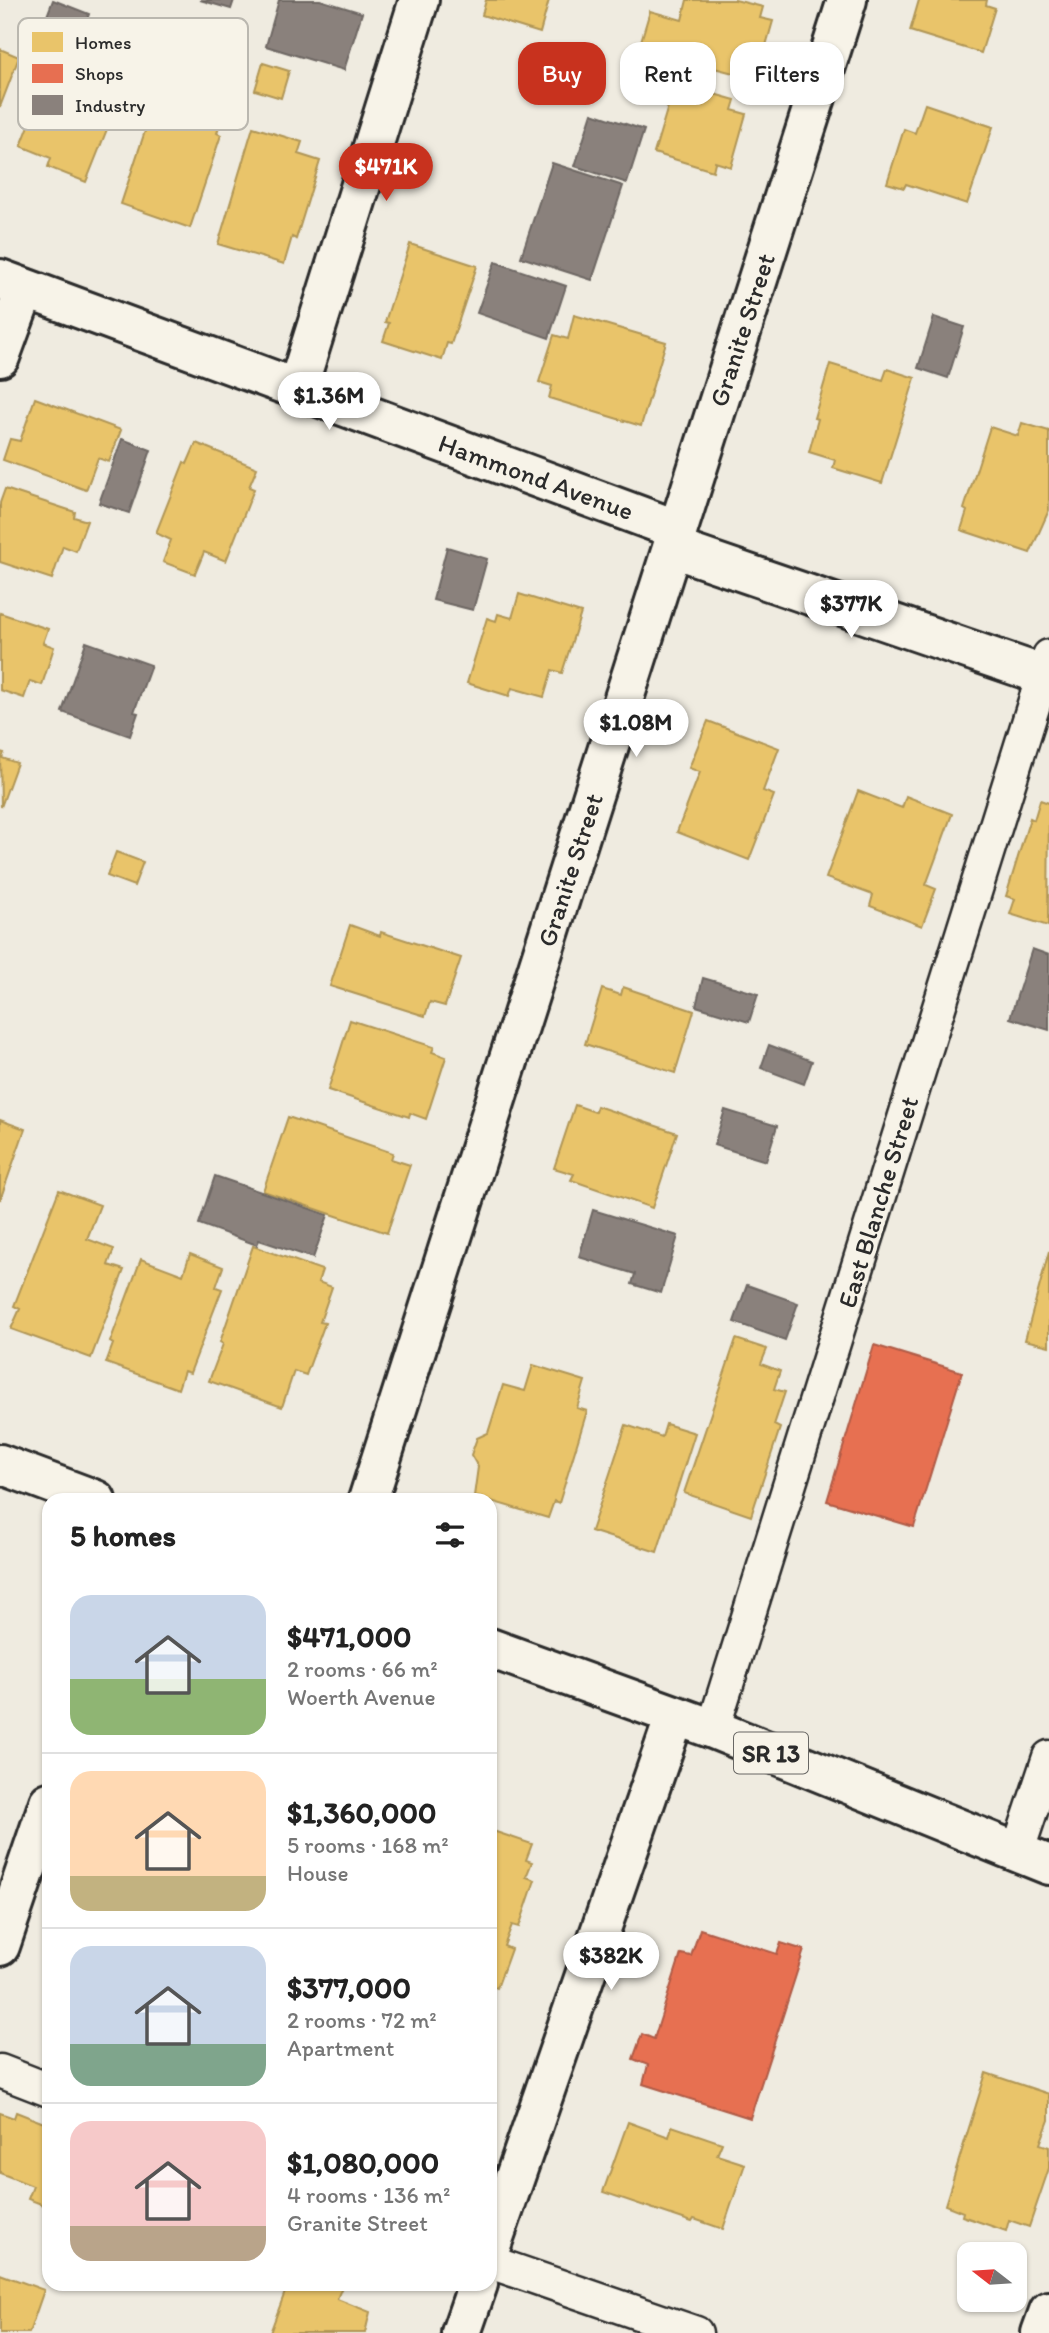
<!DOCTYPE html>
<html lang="en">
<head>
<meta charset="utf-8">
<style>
	body { margin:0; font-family:Itim,sans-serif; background:#f6f6f6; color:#222; height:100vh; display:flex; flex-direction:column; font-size:26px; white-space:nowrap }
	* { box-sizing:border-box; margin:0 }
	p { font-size:23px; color:#767676 }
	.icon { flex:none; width:38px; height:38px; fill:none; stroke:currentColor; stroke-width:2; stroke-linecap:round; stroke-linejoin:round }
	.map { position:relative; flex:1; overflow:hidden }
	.details { position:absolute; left:42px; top:1493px; width:455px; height:798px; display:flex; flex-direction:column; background:#fff; border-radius:21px; box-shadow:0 2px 5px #0004 }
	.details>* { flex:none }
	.guide { position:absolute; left:518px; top:42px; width:425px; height:63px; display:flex; gap:14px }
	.needle { width:46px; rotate:287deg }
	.buttons { position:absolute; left:957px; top:2242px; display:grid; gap:14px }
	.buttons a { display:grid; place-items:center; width:70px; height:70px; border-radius:14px; background:#fff; box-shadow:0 2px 5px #0004; font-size:35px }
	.price { position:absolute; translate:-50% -60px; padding:0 16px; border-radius:24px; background:#fff; color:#222; font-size:23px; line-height:46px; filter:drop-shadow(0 2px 4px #0008) }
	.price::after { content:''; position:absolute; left:50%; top:42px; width:21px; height:16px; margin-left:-10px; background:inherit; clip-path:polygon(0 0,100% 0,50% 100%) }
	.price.selected { background:#c8321e; color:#fff }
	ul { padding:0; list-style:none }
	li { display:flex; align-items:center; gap:21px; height:175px; padding:0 28px }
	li+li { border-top:2px solid #e0e0e0 }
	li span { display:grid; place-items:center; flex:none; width:196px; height:140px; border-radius:21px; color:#555 }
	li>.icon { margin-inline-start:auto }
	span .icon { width:84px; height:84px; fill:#fffc; stroke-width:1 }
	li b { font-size:30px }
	h2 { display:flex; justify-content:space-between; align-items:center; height:84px; padding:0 28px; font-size:30px }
	.tag { padding:0 24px; border-radius:21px; background:#fff; box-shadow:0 2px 5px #0004; font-size:24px; line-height:63px }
	.tag.selected { background:#c8321e; color:#fff }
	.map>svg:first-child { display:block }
	.homes { fill:#e9c46a; stroke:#b09657; stroke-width:2 }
	.shops { fill:#e76f51; stroke:#af5b46; stroke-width:2 }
	.industry { fill:#8a817c; stroke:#6e6764; stroke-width:2 }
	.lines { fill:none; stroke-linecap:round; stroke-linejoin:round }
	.service-casing { stroke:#2b2b2b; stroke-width:37 }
	.minor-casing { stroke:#2b2b2b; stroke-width:44 }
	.trunk-casing { stroke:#2b2b2b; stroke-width:44 }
	.service { stroke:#f7f3e8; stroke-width:32 }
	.minor { stroke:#f7f3e8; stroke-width:38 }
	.trunk { stroke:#f7f3e8; stroke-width:38 }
	.labels { text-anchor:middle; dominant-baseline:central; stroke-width:7; stroke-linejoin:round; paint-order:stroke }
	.shield { fill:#f7f3e8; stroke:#686764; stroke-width:2 }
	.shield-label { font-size:24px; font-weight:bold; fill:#2b2b2b }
	.street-label { font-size:26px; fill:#2b2b2b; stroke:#f7f3e8 }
	.key { fill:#f7f3e8; stroke:#bab7af; stroke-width:2 }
	.key-label { font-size:19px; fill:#2b2b2b }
</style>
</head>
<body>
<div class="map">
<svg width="1049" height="2333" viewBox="0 0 1049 2333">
	<rect width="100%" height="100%" fill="#efebe0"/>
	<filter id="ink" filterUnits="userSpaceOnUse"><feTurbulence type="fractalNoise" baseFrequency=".0143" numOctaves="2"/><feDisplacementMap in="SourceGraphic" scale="14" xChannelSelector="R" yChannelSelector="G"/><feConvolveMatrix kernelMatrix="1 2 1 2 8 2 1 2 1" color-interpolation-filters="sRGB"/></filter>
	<g filter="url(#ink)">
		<path class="homes" d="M486,0h63l-9,33 -58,-18z
			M687,0h48l28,7 -3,11 13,3 -14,49 -15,-4 -3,9 -61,-16 -3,10 -41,-11 14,-47 32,9z
			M919,0h68l-1,5 9,3 -14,45 -71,-22z
			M0,49l19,8 -19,50z
			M263,63l26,8 -8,27 -26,-8z
			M52,67l69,27 -35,88 -38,-15 3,-9 -30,-12z
			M675,83l60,17 -3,10 14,4 -15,53 -16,-5 -2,9 -59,-18z
			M163,94l60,20 -6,19 4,2 -31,93 -69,-24 31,-94 4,2z
			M925,104l68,23 -26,77 -61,-20 -2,4 -17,-5 17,-54 11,4z
			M253,127l49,15 -4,12 22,7 -24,78 -4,-2 -8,27 -66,-20z
			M410,244l67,22 -26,78 -4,-1 -5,17 -59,-19 6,-18 -4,-1z
			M574,315l92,27 -25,84 -92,-28 3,-12 -13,-4 15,-47 14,4z
			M830,364l53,16 4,-11 28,9 -33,105 -49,-15 2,-8 -26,-8 9,-33 -4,-1z
			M35,398l86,32 -12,32 -11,-4 -12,32 -83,-30 7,-21 10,2z
			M1022,423l27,8v79l-19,43 -69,-23 6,-19 -3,-2 26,-82 28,9z
			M196,443l61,25 -8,19 5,2 -28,72 -22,-9 -9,22 -32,-12 8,-22 -15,-7 28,-71 3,2z
			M5,489l70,23 -1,5 13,4 -11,30 -13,-5 -11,33 -52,-17v-59z
			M519,594l62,19 -19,60 -10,-3 -8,27 -32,-9 -3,8 -42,-13 20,-65 9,3 2,-7 14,4z
			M0,613l48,16 -5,14 11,4 -12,38 -12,-4 -6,17 -24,-8z
			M708,721l71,27 -16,43 11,4 -25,65 -72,-28 23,-60 -11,-4z
			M0,752l4,1 -2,5 15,5 -16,44z
			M858,791l44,17 4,-12 46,18 -26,71 10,4 -14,37 -52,-20 3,-11 -47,-17z
			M1040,800l9,3 -1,123 -38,-12 5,-15 -9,-3 24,-78 4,2z
			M116,852l27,10 -9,24 -27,-10z
			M350,925l30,11 1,-4 80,26 -16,48 -15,-4 -5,14 -95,-30z
			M623,987l71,24 -19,62 -90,-29 17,-55 19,6z
			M350,1020l84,27 -2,5 14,5 -20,62 -16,-6 -1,4 -81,-27z
			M575,1105l20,7 2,-6 80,27 -25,75 -81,-28 3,-6 -20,-6z
			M288,1117l105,36 -2,6 19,6 -23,68 -124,-42z
			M0,1120l25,9 -25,71z
			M59,1190l41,15 -13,34 27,10 -6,16 16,5 -33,88 -80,-29 9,-20 -6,-3z
			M253,1246l69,24 -4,12 14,5 -12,35 5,1 -19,52 -12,-4 -12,36 -73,-26 14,-37 -3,-2z
			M1049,1251v95l-24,-6z
			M190,1254l33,13 -7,20 6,2 -32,84 -6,-2 -6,18 -72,-26 7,-19 -3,-2 31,-83 42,16z
			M736,1339l31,10 -6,15 19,7 -6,18 11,3 -11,33 6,3 -29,88 -67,-23z
			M533,1365l52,16 -8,27 10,3 -28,92 -5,-2 -6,17 -74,-22 4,-29 -7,-12 6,-17 11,-5 15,-48 22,6z
			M666,1424l29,9 -38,119 -66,-21 35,-106 36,12z
			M490,1830l42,14 -6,16 6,2 -6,15 9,3 -16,47 -7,-2 -8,21 7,3 -14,39 -7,-3z
			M986,2073l63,21v26l-9,24 9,3v21l-20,59 -20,-7 -3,11 -44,-15 1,-4 -18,-7z
			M16,2112l33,13v82l-21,-8 5,-13 -33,-13v-60l14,5z
			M628,2122l41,15 3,-11 50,17 -5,12 28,9 -22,65 -29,-10 -2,3 -89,-30z
			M0,2274l44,16 -15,43h-29z
			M288,2284h55l-6,15 33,13 -5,21h-95z"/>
		<path class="shops" d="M874,1345l88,27 -48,155 -87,-26z
			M700,1929l77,25 4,-11 23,7 -54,168 -107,-34 5,-19 -15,-6 9,-25 12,5 27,-85 10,2z"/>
		<path class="industry" d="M53,0l36,14 -19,53 -37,-14z
			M200,0h34l-3,9z
			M279,0h41l42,13 -18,57 -78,-24z
			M592,113l52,17 -17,53 -52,-17z
			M552,163l71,23 -31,94 -71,-23z
			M495,262l71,24 -17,52 -72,-25z
			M934,317l30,10 -16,51 -30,-10z
			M122,439l29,11 -22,63 -30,-10z
			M447,547l40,12 -14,51 -40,-10z
			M86,642l65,23 -17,47 4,1 -8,23 -68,-24z
			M1032,949l17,6v75l-39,-12z
			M703,978l55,16 -9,28 -53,-16z
			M769,1045l43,16 -8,23 -43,-16z
			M725,1110l52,16 -11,35 -52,-16z
			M215,1176l113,39 -15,43 -54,-18 -2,5 -58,-21z
			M593,1210l85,26 -17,57 -29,-9 3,-10 -56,-17z
			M747,1285l51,18 -13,37 -51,-18z"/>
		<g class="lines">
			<g class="service-casing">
				<path id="service" d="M713,1729l336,-1073
					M1017,1853l32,-96
					M0,2071l49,19
					M490,2262l206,71"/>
			</g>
			<g class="minor-casing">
				<path id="minor" d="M0,279l678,251
					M0,357l25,-68
					M297,389l122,-389
					M673,548l376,129
					M368,1500l479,-1500
					M0,1946l49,-144
					M490,2249l185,-533
					M461,2333l17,-49
					M1041,2333l8,-22"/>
			</g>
			<g class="trunk-casing">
				<path id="trunk" d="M0,1464l96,36
					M490,1648l223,81 336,136"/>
			</g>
			<use href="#service" class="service"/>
			<use href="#minor" class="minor"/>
			<use href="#trunk" class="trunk"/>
		</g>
	</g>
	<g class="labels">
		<rect class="shield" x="734" y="1732.5" width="74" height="41" rx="5"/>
		<g class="shield-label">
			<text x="771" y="1753">SR 13</text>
		</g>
		<g class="street-label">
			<text transform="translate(742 330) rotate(-72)">Granite Street</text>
			<text transform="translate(536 477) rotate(20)">Hammond Avenue</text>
			<text transform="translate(570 870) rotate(-72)">Granite Street</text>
			<text transform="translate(878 1202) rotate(-73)">East Blanche Street</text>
		</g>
	</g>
	<rect x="18" y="18" width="230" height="112" rx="10" class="key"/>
	<rect x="32" y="32" width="31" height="20" fill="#e9c46a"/>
	<rect x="32" y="64" width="31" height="19" fill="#e76f51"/>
	<rect x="32" y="95" width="31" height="20" fill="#8a817c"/>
	<g class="key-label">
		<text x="75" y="49">Homes</text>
		<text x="75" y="80">Shops</text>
		<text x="75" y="112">Industry</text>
	</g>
</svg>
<div class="buttons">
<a><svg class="needle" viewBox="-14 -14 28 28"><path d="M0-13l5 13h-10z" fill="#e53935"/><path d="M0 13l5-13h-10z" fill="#767676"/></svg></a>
</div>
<b class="price selected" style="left:386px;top:203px">$471K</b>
<b class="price" style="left:329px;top:432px">$1.36M</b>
<b class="price" style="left:851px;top:640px">$377K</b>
<b class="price" style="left:636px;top:759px">$1.08M</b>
<b class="price" style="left:611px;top:1992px">$382K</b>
<div class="guide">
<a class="tag selected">Buy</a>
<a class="tag">Rent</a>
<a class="tag">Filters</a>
</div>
<section class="details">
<h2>5 homes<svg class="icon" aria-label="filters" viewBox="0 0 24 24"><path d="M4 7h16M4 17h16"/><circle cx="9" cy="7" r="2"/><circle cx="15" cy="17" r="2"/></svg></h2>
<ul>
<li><span style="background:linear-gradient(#c9d6e8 60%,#8fb573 0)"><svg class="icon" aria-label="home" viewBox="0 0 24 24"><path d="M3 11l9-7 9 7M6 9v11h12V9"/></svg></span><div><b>$471,000</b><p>2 rooms · 66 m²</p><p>Woerth Avenue</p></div></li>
<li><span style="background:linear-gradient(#ffd9b3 75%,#c2b280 0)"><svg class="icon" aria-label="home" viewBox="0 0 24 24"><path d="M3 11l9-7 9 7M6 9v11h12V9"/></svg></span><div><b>$1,360,000</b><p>5 rooms · 168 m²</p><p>House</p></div></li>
<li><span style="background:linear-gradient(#c9d6e8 70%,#7fa58c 0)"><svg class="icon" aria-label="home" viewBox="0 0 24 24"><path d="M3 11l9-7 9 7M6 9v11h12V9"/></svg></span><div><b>$377,000</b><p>2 rooms · 72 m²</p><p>Apartment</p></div></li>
<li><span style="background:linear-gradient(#f6c9c9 75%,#b9a48a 0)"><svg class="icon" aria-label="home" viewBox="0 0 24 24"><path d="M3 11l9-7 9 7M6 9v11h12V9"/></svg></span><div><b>$1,080,000</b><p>4 rooms · 136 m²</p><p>Granite Street</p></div></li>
</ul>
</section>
</div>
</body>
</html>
